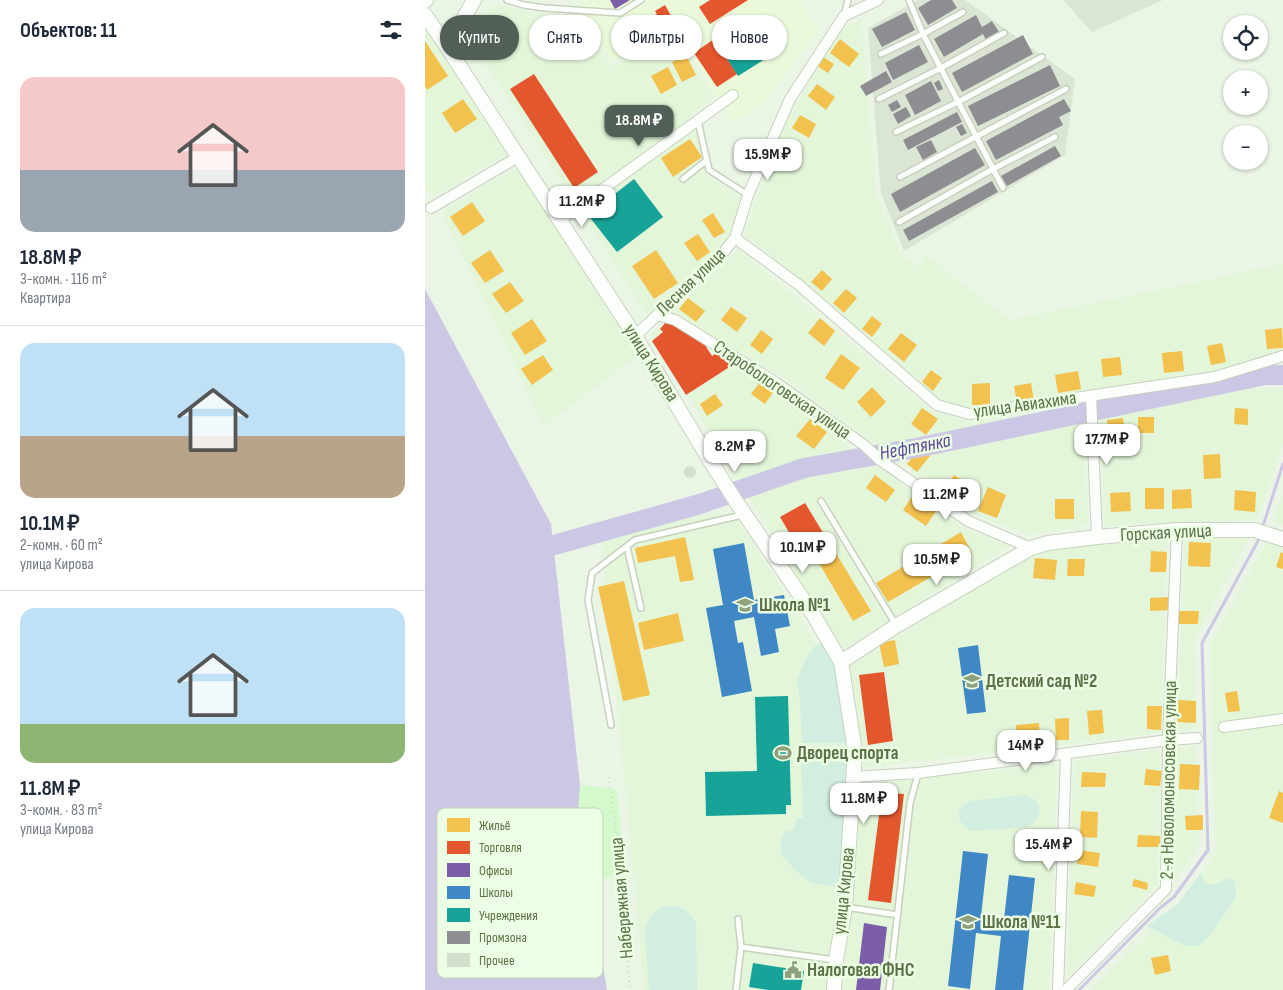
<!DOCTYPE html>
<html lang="ru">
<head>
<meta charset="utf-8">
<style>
	body { margin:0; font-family:"Sofia Sans Condensed",sans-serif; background:#f2f2f3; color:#1f2937; height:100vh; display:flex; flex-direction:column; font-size:19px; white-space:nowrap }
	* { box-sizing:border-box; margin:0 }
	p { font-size:16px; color:#747a83 }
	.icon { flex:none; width:28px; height:28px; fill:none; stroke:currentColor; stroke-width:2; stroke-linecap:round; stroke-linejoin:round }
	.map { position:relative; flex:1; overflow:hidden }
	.sheet { display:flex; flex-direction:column; background:#fff; width:425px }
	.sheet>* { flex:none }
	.guide { position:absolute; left:15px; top:15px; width:475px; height:45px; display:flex; gap:10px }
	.tools { position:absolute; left:798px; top:15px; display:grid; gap:10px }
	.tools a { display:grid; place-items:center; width:45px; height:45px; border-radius:50%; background:#fff; box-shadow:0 1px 4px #0004; font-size:25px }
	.price { position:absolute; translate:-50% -42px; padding:0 11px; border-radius:10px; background:#fff; color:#222; font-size:16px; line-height:32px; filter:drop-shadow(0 1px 2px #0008) }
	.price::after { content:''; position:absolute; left:50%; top:30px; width:15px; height:11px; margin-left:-8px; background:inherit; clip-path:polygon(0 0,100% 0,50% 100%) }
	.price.active { background:#515f57; color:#fff }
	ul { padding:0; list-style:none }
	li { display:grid; align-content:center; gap:10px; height:265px; padding:0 20px }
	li+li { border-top:1px solid #e0e1e3 }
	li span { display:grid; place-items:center; height:155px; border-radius:15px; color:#555 }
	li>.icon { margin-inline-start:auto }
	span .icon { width:90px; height:90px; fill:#fffc; stroke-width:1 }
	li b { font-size:21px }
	h2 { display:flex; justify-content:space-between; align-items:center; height:60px; padding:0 20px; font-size:21px }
	.pill { padding:0 18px; border-radius:22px; background:#fff; box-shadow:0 1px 4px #0004; font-size:18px; line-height:45px }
	.pill.active { background:#515f57; color:#fff }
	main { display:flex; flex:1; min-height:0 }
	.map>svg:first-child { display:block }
	.residential { fill:#e3f6d9 }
	.commercial { fill:#ebf9db }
	.industrial { fill:#dae5d4 }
	.green { fill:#d1eee0 }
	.sand { fill:#d3f9cc }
	.water { fill:#ccc7e5 }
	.homes { fill:#f2c14e }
	.shops { fill:#e4572e }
	.offices { fill:#7b5ea7 }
	.schools { fill:#3f88c5 }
	.public { fill:#17a398 }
	.industry { fill:#8d8d92 }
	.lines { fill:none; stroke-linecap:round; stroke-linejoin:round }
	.stream { stroke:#ccc7e5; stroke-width:3 }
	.river { stroke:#ccc7e5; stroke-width:20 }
	.building { fill:#d4dfcb }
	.lane-casing { stroke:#c7d1be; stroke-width:8 }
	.street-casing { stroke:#c7d1be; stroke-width:12 }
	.secondary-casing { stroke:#c8d3bf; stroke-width:16 }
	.path { stroke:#cdd4c6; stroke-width:2; stroke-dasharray:1 4; stroke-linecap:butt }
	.lane { stroke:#fcfefb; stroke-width:5 }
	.street { stroke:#fcfefb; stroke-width:10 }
	.secondary { stroke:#fcfefb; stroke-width:14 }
	.labels { text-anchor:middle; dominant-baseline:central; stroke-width:5; stroke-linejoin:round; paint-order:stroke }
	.street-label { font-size:19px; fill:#5e7247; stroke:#ecffe5 }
	.poi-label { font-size:19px; font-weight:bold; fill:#5e7247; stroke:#ecffe5; text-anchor:start }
	.water-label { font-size:20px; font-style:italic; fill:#5e499b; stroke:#ecffe5 }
	.key { fill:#ecffe5; stroke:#c1d5b6; stroke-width:1 }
	.key-label { font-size:14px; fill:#5e7247 }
</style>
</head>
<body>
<main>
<section class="sheet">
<h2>Объектов: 11<svg class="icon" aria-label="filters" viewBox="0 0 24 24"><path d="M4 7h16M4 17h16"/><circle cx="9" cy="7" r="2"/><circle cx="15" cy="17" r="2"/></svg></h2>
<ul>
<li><span style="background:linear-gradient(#f6c9c9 60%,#9aa5b1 0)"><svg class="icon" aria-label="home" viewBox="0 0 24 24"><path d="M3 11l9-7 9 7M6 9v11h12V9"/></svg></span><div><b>18.8M ₽</b><p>3-комн. · 116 m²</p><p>Квартира</p></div></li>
<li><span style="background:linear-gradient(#bfe0f5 60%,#b9a48a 0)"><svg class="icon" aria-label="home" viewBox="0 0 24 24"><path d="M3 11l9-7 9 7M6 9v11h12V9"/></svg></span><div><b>10.1M ₽</b><p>2-комн. · 60 m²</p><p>улица Кирова</p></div></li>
<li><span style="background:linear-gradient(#bfe0f5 75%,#8fb573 0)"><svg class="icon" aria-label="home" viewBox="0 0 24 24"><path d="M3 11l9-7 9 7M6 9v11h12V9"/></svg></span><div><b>11.8M ₽</b><p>3-комн. · 83 m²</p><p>улица Кирова</p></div></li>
</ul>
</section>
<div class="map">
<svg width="858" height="990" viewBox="0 0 858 990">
	<rect width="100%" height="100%" fill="#eaf5e5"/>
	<path class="residential" d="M68,4l79,17 41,45 59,-36 42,68 -21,16 14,62 35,23 -16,43 -78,74 -178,-277z
		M436,19l15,175 24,59 18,14 8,-12 84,65 273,-56v88l-71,22 -241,36 -32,-9 -150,-131 -45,-36 36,-100 59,-103z
		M0,26l86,125 -78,46 -8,-9z
		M95,165l122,188 -98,73 -102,-214z
		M313,249l195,163 37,10 113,-16 5,119 -59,10 -57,-22 -192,-138 -108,-62 57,-54z
		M235,326l110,63 193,139 46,18 -167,104 -191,-315z
		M808,386l50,4v54l-25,75 -154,7 -4,-124z
		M858,496v29l-11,-4z
		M308,512l98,154 15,85 -10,155 -10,84h-182l-44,-465z
		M826,534l-57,106 2,89 -19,2 8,-196z
		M743,536l-8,197 -298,35 1,-17 -14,-84 184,-115z
		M843,539l15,6v445h-192l90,-88 35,-48 -6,-209z
		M771,746l3,101 -24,33 2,-132z
		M735,750l-2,135 -91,92 7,-216z
		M632,764l-8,226h-206l18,-205z"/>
	<path class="commercial" d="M153,0h221l20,30 -58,76 -28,17 -60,-97 -59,35 -38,-41z"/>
	<path class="industrial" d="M493,0h47l110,79 -10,76 -161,96 -23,-58 -13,-165z
		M638,0h100l-71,32z"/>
	<path class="green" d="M398,641l10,18 8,21 13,63h-52l-2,-42 -3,-21 7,-18 11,-16z
		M430,761l-12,131 -11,-6 -21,-3 -15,-12 -14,-16 -2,-11 4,-12 10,-2 2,-12h7l-2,-56z
		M599,795c2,1 5,1 8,3 14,8 7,24 -5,29l-56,4c-15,-9 -17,-21 -1,-30z
		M776,873l4,11h12l12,-6 6,4 1,15 -25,37 -12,12h-13l-41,-21h3l29,-20z
		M241,906h11l10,5 9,11 1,68h-48l-4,-58c3,-14 7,-21 21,-26z"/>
	<path class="sand" d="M155,785l37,4 8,83 -32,11 -15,-69z"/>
	<path class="water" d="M0,289l126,235 29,261 -2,29 19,93 5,52 5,31h-182z"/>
	<path class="homes" d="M415,39l19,15 -10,13 -19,-14z
		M0,41l23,35 -21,14 -2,-4z
		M261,55l10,20 -14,7 -10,-20z
		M398,57l11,7 -6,9 -11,-7z
		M243,67l9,18 -16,9 -10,-18z
		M392,84l18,13 -9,13 -18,-14z
		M38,99l14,20 -22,14 -13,-20z
		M375,115l16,9 -7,14 -17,-10z
		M265,139l12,18 -29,20 -12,-19z
		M357,148l16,13 -8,10 -16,-13z
		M47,202l13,19 -22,15 -13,-19z
		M288,213l12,19 -11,6 -12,-18z
		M273,234l12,18 -13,9 -13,-18z
		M65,250l14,21 -19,12 -14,-20z
		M231,250l22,33 -24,16 -22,-33z
		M397,270l10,9 -10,12 -11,-9z
		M85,282l14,19 -18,12 -14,-19z
		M421,289l11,9 -13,15 -11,-10z
		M263,298l17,13 -9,11 -17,-13z
		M306,307l16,11 -10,14 -16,-12z
		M447,316l10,8 -10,13 -10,-8z
		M395,318l15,13 -11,15 -16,-13z
		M107,319l15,22 -22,14 -14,-22z
		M857,328l1,20 -16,1 -2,-19z
		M336,330l12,9 -11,15 -12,-9z
		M476,333l16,12 -13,17 -16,-13z
		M797,343l4,19 -15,3 -4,-19z
		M757,351l2,20 -20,2 -2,-20z
		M416,354l19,14 -17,22 -18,-12z
		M118,355l10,15 -21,15 -11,-16z
		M695,357l2,18 -19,2 -2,-18z
		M506,370l11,8 -9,13 -11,-9z
		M653,371l3,18 -23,4 -3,-18z
		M336,381l13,10 -9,13 -14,-10z
		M565,383v22h-18v-21z
		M606,383l3,18 -17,2 -3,-17z
		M447,387l14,15 -15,15 -14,-15z
		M290,394l8,11 -16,11 -7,-12z
		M497,408l16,11 -12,16 -15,-11z
		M810,408l13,1v16l-14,-1z
		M713,417h16v16h-16z
		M698,418l2,13 -17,2 -1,-13z
		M385,419l17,13 -13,17 -18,-13z
		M495,448l10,8 -13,16 -10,-8z
		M795,454l1,24 -17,1 -1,-24z
		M450,475l20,15 -9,12 -20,-14z
		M529,475l9,6 -11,16 -9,-6z
		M563,487l18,8 -9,23 -19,-7z
		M720,488h19v21h-19z
		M766,489l1,19 -20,1v-19z
		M810,490l21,2 -1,20 -21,-2z
		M705,492l1,19 -20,1 -1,-19z
		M488,495l24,15 -11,16 -23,-16z
		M630,499h19v20h-19z
		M536,532l11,21 -84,49 -12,-19z
		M260,537l9,43 -14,2 -5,-26 -37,7 -3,-15z
		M401,537l45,74 -18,10 -44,-75z
		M764,542l22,1 -1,24 -22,-1z
		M726,551l16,1 -1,20h-16z
		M856,552l2,1v16l-7,-2z
		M610,558l22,2 -2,20 -22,-2z
		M643,559h17l-1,17h-17z
		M199,581l26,114 -27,6 -25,-114z
		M745,597v13l-20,1v-13z
		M754,611h20l-1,13h-19z
		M253,613l6,28 -40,9 -6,-27z
		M470,640l4,24 -15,3 -5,-24z
		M812,691l3,20 -12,1 -3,-19z
		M753,700l18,1v22l-19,-1z
		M722,706h15l-1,24 -14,-1z
		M677,710l2,23 -15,2 -2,-24z
		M644,718v22h-13l-1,-21z
		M614,723l1,20 -23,3 -1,-21z
		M755,764l20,1 -1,25 -20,-1z
		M721,769l16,2 -2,15 -16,-1z
		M657,772l24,1 -1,14h-24z
		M854,791l4,2v30l-14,-5z
		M656,811l17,1 -1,26 -17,-1z
		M778,815v15h-17l-1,-14z
		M713,835l22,1v11h-23z
		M654,850l21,3 -2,14 -21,-3z
		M709,879l14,4 -1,7 -15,-4z
		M651,882l20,4 -2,11 -20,-3z
		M743,955l3,16 -16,4 -4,-17z"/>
	<path class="shops" d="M285,0h38l-38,24 -11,-17z
		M240,5l9,16 -25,15 -7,-13 15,-9 -2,-3z
		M289,39l23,35 -20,13 -23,-34z
		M109,74l64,98 -24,16 -64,-99z
		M242,321l34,18 11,17 9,-6 10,16 -45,29 -34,-54 11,-9 -3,-3z
		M380,503l20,33 -25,15 -20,-34z
		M459,672l9,69 -25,4 -9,-70z
		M457,792l22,2 -13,109 -23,-3z"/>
	<path class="offices" d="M185,0h20l-15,9z
		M439,923l23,4 -7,63h-24z"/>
	<path class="schools" d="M319,543l10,57 30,-5 6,31 -15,3 4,23 -18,4 -7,-39 -20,4 4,22 5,-1 9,49 -30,6 -16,-89 17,-3 -10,-56z
		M553,645l8,67 -19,2 -9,-66z
		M538,851l25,3 -7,62 23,3 5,-44 26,3 -12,112h-28l6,-54 -25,-3 -6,56 -22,-3z"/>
	<path class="public" d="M346,24l15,22 -48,30 -14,-22z
		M209,179l29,38 -46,35 -29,-37z
		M363,696l3,109h-5v9l-80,2 -1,-44 52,-1 -2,-74z
		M328,963l51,8 -3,19h-33l-19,-3z"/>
	<path class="industry" d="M506,0h21l5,8 -29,17 -10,-17z
		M481,12l9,18 -33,17 -10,-18z
		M551,15l6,12 10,-6 7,11 -13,8 -3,-6 -39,23 -10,-18z
		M598,35l10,19 -71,38 -10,-19z
		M494,45l9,17 -35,18 -8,-17z
		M625,65l10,21 -82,40 -10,-20z
		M461,71l6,11 -26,14 -6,-10z
		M514,80l4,9 -5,2 -4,-8z
		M506,81l10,20 -26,14 -10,-20z
		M639,99l7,12 -12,6 4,8 -67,35 -10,-19z
		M472,100l4,7 -9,5 -4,-7z
		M481,107l5,9 -13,8 -5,-10z
		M532,112l5,10 -54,28 -5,-10z
		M537,124l5,9 -6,3 -5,-9z
		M506,140l6,12 -14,8 -7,-13z
		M630,146l6,10 -54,30 -6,-10z
		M550,148l10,17 -85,47 -9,-18z
		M567,181l6,11 -89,49 -6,-11z"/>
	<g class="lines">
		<path class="stream" d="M837,529l21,-65
			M654,990l81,-82 14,-11 34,-47 -6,-207 56,-102 2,-6"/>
		<path class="river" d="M129,545l146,-41 104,-36 117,-21 344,-72h18"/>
	</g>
	<path class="building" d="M259 472a6 6 0 1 1 12 0a6 6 0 1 1-12 0Z"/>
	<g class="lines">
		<g class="lane-casing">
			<path id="lane" d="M82,0l17,5 21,3 75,5 21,-13
				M484,0l14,34 80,154
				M419,15l4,-15
				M456,54l42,-20 40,-22
				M454,99l62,-31 63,-35
				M273,121l11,49 39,25
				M471,132l62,-30 84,-45
				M475,177l166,-88
				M258,179l24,-19
				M474,222l94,-53 62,-32
				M396,501l75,124
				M202,547l14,61
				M186,725l-23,-125 4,-27 43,-33 107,-25
				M420,907l53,8
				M313,919l3,28 94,13
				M311,990l5,-43
				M464,990l21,-187 8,-29"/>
		</g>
		<g class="street-casing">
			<path id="street" d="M6,208l87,-51
				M135,220l173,-125
				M310,238l64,47 138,120 32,9 246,-37 68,-21
				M233,315l17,5 100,62 89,63 16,15 88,61 63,27
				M210,336l88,-83 12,-15 13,-43 42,-96 54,-83 34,-16
				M666,396l6,141
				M799,727l59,-8
				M428,777l65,-4 250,-33 29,-2
				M633,990l8,-236
				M641,990l100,-101 2,-149 9,-210"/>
		</g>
		<g class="secondary-casing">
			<path id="secondary" d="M0,1l1,-1
				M0,15l22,32 188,289 74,123 28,44 76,111 28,48 14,89 -10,156 -9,53 -2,30
				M22,47l27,-47
				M416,662l55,-36 135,-78 17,-5 49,-6 80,-7h77l29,9"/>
		</g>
		<path class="path" d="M184,777l10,77 11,136"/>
		<use href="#lane" class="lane"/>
		<use href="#street" class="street"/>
		<use href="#secondary" class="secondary"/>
	</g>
	<defs>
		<g id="school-bare" transform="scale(1.35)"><path d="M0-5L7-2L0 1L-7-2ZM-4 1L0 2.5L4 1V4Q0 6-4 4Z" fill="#8fa07e" stroke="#ecffe5" stroke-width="2.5" paint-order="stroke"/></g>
		<g id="stadium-bare" transform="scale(1.35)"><path d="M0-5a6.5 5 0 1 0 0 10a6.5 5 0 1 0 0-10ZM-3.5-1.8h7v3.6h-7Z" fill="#8fa07e" stroke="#ecffe5" stroke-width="2.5" paint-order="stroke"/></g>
		<g id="civic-bare" transform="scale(1.35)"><path d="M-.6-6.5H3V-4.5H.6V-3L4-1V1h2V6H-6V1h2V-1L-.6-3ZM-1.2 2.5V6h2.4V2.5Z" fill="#8fa07e" stroke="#ecffe5" stroke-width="2.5" paint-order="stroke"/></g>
	</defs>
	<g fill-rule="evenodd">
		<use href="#school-bare" x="320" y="605"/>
		<use href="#school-bare" x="547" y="681"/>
		<use href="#stadium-bare" x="358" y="753"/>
		<use href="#school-bare" x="543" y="922"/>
		<use href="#civic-bare" x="368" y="970"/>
	</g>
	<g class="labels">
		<g class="street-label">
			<text transform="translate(266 282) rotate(-44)">Лесная улица</text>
			<text transform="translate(226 363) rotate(58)">улица Кирова</text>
			<text transform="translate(357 390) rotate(34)">Старобологовская улица</text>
			<text transform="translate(600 405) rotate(-8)">улица Авиахима</text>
			<text transform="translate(741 533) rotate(-3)">Горская улица</text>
			<text transform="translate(744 780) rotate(-89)">2-я Новоломоносовская улица</text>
			<text transform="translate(419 891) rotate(-84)">улица Кирова</text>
			<text transform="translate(197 898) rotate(-95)">Набережная улица</text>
		</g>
		<g class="poi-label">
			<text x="334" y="605">Школа №1</text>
			<text x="561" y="681">Детский сад №2</text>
			<text x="372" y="753">Дворец спорта</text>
			<text x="557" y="922">Школа №11</text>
			<text x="382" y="970">Налоговая ФНС</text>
		</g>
		<g class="water-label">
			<text transform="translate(490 447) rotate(-11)">Нефтянка</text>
		</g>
	</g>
	<rect x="12" y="808" width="166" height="170" rx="8" class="key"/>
	<rect x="22" y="818" width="23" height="14" fill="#f2c14e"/>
	<rect x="22" y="841" width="23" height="13" fill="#e4572e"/>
	<rect x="22" y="863" width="23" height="14" fill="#7b5ea7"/>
	<rect x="22" y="886" width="23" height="13" fill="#3f88c5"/>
	<rect x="22" y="908" width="23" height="14" fill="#17a398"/>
	<rect x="22" y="931" width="23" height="13" fill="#8d8d92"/>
	<rect x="22" y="953" width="23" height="14" fill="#d4dfcb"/>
	<g class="key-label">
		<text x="54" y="830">Жильё</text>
		<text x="54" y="852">Торговля</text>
		<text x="54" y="875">Офисы</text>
		<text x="54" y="897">Школы</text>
		<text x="54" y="920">Учреждения</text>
		<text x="54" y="942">Промзона</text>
		<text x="54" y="965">Прочее</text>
	</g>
</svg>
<div class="tools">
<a><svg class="icon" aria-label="locate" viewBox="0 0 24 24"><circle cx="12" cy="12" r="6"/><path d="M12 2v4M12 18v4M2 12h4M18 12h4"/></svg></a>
<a>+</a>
<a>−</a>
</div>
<b class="price active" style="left:214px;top:147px">18.8M ₽</b>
<b class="price" style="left:343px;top:181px">15.9M ₽</b>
<b class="price" style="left:157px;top:228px">11.2M ₽</b>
<b class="price" style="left:682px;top:466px">17.7M ₽</b>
<b class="price" style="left:310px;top:473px">8.2M ₽</b>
<b class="price" style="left:521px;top:521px">11.2M ₽</b>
<b class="price" style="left:378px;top:574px">10.1M ₽</b>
<b class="price" style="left:512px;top:586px">10.5M ₽</b>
<b class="price" style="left:601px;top:772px">14M ₽</b>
<b class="price" style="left:439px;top:825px">11.8M ₽</b>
<b class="price" style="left:624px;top:871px">15.4M ₽</b>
<div class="guide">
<a class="pill active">Купить</a>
<a class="pill">Снять</a>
<a class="pill">Фильтры</a>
<a class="pill">Новое</a>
</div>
</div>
</main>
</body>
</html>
